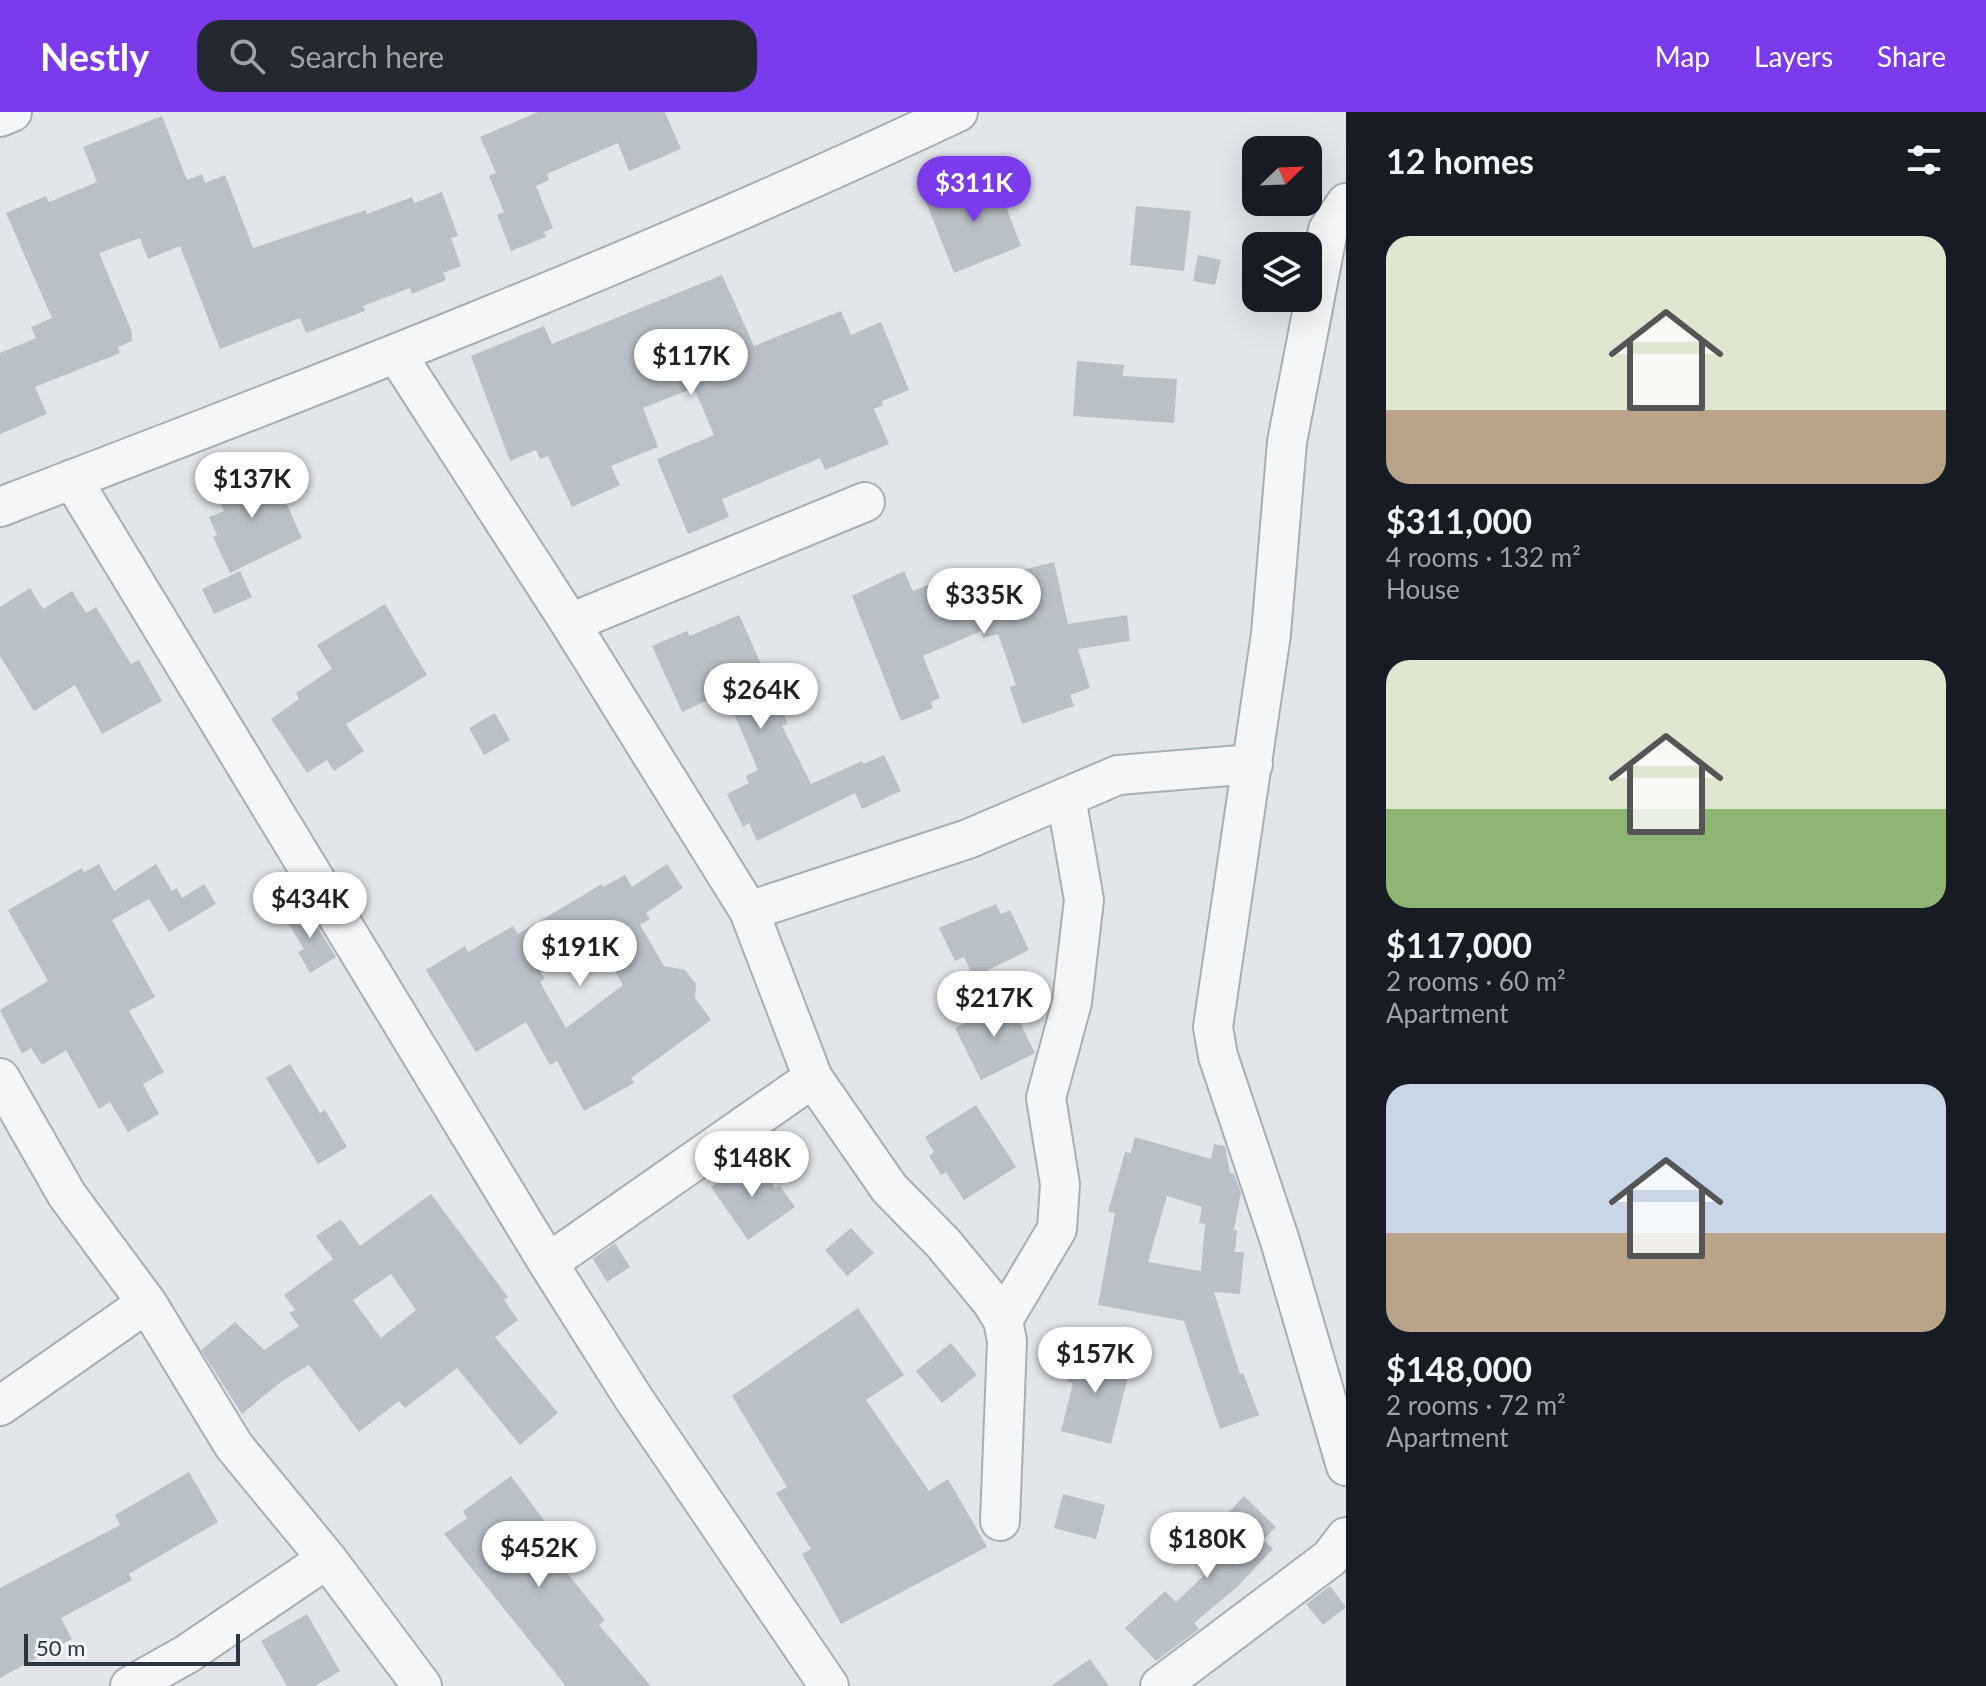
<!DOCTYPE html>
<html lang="en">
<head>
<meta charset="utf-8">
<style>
	body { margin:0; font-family:Lato,sans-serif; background:#242831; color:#f1f3f6; height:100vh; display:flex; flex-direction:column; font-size:30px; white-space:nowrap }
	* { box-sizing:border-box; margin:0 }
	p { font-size:26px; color:#9ea1a6 }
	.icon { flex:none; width:44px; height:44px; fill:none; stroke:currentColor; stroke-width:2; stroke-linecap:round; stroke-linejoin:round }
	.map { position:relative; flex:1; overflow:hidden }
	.sheet { display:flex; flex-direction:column; background:#171b24; width:640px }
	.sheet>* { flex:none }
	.needle { width:52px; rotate:67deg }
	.controls { position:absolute; left:1242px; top:24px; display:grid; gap:16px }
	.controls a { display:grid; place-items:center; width:80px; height:80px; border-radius:16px; background:#171b24; box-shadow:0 8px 32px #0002; font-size:40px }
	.scale { position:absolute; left:24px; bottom:20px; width:216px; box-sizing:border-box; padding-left:8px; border:4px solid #293642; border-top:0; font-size:22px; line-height:28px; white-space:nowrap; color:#293642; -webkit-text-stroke:6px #f1f5f8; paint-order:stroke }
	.price { position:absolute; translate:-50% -68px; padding:0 18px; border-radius:28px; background:#fff; color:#222; font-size:26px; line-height:52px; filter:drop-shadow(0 2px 4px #0008) }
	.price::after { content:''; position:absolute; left:50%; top:48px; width:24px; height:18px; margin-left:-12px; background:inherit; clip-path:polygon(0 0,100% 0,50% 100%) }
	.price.active { background:#7c3aed; color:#fff }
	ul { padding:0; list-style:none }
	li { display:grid; align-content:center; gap:16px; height:424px; padding:0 40px }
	li span { display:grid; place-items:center; height:248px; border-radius:24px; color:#555 }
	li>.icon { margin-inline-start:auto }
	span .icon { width:144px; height:144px; fill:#fffc; stroke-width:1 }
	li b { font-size:34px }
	h2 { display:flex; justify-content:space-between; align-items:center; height:96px; padding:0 40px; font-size:34px }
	header { display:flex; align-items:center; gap:48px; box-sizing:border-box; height:112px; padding:0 40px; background:#7c3aed; color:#fff }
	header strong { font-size:38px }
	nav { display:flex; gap:44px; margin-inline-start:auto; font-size:28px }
	.search { width:560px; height:72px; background:#242831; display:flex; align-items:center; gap:20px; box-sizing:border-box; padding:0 28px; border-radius:24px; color:#9ea1a6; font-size:30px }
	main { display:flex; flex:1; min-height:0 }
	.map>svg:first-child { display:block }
	.building { fill:#b9c0c7; fill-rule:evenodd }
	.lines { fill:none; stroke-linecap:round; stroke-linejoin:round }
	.minor-casing { stroke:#a7aeb4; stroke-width:42 }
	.minor { stroke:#f4f6f8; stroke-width:38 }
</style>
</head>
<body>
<header>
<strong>Nestly</strong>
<div class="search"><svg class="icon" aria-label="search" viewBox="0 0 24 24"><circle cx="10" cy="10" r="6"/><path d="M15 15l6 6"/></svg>Search here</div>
<nav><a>Map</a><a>Layers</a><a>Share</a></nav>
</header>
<main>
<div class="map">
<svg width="1346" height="1574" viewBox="0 0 1346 1574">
	<rect width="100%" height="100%" fill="#e2e6ea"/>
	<path class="building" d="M538,0h127l16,37 -52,22 -11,-28 -71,31 2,6 -13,6 17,42 -9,4 2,5 -35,14 -14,-36 7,-3 -15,-36 7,-3 -16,-36z
		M162,4l25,64 15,-6 3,9 20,-8 28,73 113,-38 1,4 45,-17 2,6 28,-11 16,44 -7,2 10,28 -18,7 3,7 -34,14 -2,-6 -47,18 2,5 -59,22 -6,-15 -80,31 -40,-103 -32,13 -8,-21 -41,15 33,79v9l-14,6 2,6 -85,34 12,27 -47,20v-81l36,-15 -5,-11 21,-9 -46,-105 40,-17 3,6 48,-20 -14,-35z
		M994,63l27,71 -67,27 -28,-71z
		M1136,94l55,5 -7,60 -54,-6z
		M1198,143l23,5 -6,25 -22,-4z
		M722,163l32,71 87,-35 10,24 30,-13 28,68 -27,11 1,4 -9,4 15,35 -64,26 -5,-12 -98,41 7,18 -41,17 -31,-75 57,-24 -20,-47 -51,20 15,39 -47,19 9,19 -48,22 -24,-51 -8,3 -4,-9 -26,11 -39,-105 73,-30 8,18z
		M1077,249l47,4 -1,11 54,3 -3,44 -101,-7z
		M245,353l8,18 20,-10 29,65 -72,35 -17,-36 4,-2 -8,-18 15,-6 -6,-12 9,-5 -8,-17z
		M1054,450l14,62 59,-9 3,26 -52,8 12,39 -20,7 4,11 -52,18 -12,-37 6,-2 -18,-51 -15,4 -2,-7 -58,25 17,42 -9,4 2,6 -32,13 -49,-125 52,-25 9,20 44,-18 4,12z
		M240,459l12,26 -38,17 -12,-25z
		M30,476l13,21 29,-18 14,22 10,-6 35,57 8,-4 23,41 -60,33 -27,-49 -41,26 -34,-55v-49z
		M385,492l42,71 -81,49 18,27 -30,20 -7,-11 -20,13 -36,-54 28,-20 -3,-6 36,-24 -15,-24z
		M739,503l49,109 -6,2 29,58 51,-23 2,3 20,-9 17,36 -39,18 -7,-16 -98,48 -8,-18 -6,4 -16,-33 22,-11 -3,-7 12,-6 -33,-78 -43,20 -30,-66 35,-15 3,5z
		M495,601l15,27 -26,15 -15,-27z
		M99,752l15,27 42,-27 16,27 5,-3 5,10 22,-14 12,20 -47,28 -20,-33 -37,21 43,77 -26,14 35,61 -21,12 16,30 -31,18 -18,-30 -11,7 -33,-59 -24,15 -11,-17 -9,6 -22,-44 48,-29 -40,-71 74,-42 2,4z
		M667,752l16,24 -37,25 4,6 -10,6 24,41 21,4 11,14 -1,14 16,22 -80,58 3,5 -50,28 -27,-50 -7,4 -24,-43 -50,30 -50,-82 39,-24 3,6 45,-26 5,8 84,-50 1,3 22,-12 7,12zM593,820l30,53 -57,43 -26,-46 5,-3 -9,-15z
		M996,792l5,10 9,-4 19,40 -55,27 -10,-20 -9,4 -16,-33z
		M304,794l32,51 -26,16 -12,-21 6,-3 -19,-31z
		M1007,885l28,56 -54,27 -26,-52 14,-7 -3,-5z
		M290,952l30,49 5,-3 22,37 -29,17 -52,-86z
		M976,993l40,62 -52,33 -18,-28 -5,3 -12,-19 5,-4 -9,-15z
		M1135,1025l76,22 3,-15 11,2 5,27 4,1 7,19 -7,37h3l-2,22h9l-4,42 -26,-2 26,82 3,-1 16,42 -39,14 -36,-108 -86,-16 17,-92 -7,-1 17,-60 6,1zM1167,1084l35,11 -3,16 6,1 -4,47 -53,-9z
		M753,1046l22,30 5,-2 15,21 -47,33 -37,-53z
		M431,1082l77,103 -4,3 14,20 -23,17 63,76 -38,32 -63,-77 -52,40 -6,-7 -40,31 -50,-67 -27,16 -40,33 -41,-64 34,-28 29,28 35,-24 -10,-13 6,-3 -11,-15 49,-36 -17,-23 25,-17 19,27zM391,1162l25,36 -35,28 -28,-38z
		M851,1116l23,25 -27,23 -22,-26z
		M615,1131l15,24 -23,15 -14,-23z
		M858,1196l46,67 -38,25 63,91 19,-12 39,68 -146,77 -39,-70 9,-5 -35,-56 11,-6 -55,-91z
		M951,1231l26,32 -35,28 -26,-32z
		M1076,1235l56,14 -21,83 -50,-13 12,-48 -6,-1z
		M189,1360l29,50 -89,52 3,6 -71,38 11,21 -72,39v-90l120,-63 -5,-10z
		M511,1364l44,59 -11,9 61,76 -6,5 52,61h-85l-122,-152 23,-16 -4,-7z
		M1063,1382l42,11 -9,34 -42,-11z
		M1244,1384l32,31 -13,13 10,9 -36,38 -43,36 5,6 -43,32 -31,-33 40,-37 11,11 38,-36 -18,-18z
		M1330,1474l16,21 -23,18 -17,-21z
		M307,1502l33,57 -25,15h-28l-26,-45z
		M1090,1547l19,27h-58z"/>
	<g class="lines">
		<g class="minor-casing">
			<path id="minor" d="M0,5l12,-5
				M1346,91l-18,27 -41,212 -16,192 -58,393 5,29 62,185 66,225
				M397,243l173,268 179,288 64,167 76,110 54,55 48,58 12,19 4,21 -7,180
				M72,367l476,784 86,136 195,287
				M0,395c323,-123 645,-248 958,-395
				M570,511l295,-121
				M749,799l219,-72 150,-64 135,-11
				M0,966l67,117 80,108 87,143 93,113 95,127
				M548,1151l265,-185
				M1003,1208l54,-91 3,-45 -14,-86 26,-96 12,-102 -18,-103
				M0,1294l147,-103
				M130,1574l57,-32 140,-95
				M1160,1574l170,-128 16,-21"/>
		</g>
		<use href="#minor" class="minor"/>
	</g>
</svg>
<div class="controls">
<a><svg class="needle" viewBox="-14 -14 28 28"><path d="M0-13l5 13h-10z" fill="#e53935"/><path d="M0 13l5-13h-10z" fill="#9ea1a6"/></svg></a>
<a><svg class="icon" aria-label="layers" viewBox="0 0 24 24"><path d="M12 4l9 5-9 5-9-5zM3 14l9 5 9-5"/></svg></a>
</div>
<div class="scale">50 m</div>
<b class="price active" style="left:974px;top:112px">$311K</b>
<b class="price" style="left:691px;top:285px">$117K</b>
<b class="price" style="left:252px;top:408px">$137K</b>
<b class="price" style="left:984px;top:524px">$335K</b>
<b class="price" style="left:761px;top:619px">$264K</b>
<b class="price" style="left:310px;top:828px">$434K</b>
<b class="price" style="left:580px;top:876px">$191K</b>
<b class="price" style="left:994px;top:927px">$217K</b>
<b class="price" style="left:752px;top:1087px">$148K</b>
<b class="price" style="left:1095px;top:1283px">$157K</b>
<b class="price" style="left:1207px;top:1468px">$180K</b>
<b class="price" style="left:539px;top:1477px">$452K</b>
</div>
<section class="sheet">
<h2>12 homes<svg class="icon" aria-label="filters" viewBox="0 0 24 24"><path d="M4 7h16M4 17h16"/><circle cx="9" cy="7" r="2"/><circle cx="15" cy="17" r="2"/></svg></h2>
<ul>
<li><span style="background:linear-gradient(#dfe7d0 70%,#b9a48a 0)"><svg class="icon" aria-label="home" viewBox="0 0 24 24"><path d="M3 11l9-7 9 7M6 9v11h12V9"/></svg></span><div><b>$311,000</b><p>4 rooms · 132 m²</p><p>House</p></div></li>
<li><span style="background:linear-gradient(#dfe7d0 60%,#8fb573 0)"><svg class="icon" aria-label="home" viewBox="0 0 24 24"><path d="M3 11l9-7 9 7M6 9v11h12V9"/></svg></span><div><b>$117,000</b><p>2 rooms · 60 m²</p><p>Apartment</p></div></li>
<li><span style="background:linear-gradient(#c9d6e8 60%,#b9a48a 0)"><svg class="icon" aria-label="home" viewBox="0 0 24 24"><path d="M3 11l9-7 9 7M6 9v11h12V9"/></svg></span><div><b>$148,000</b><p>2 rooms · 72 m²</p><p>Apartment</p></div></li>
</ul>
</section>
</main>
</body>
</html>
